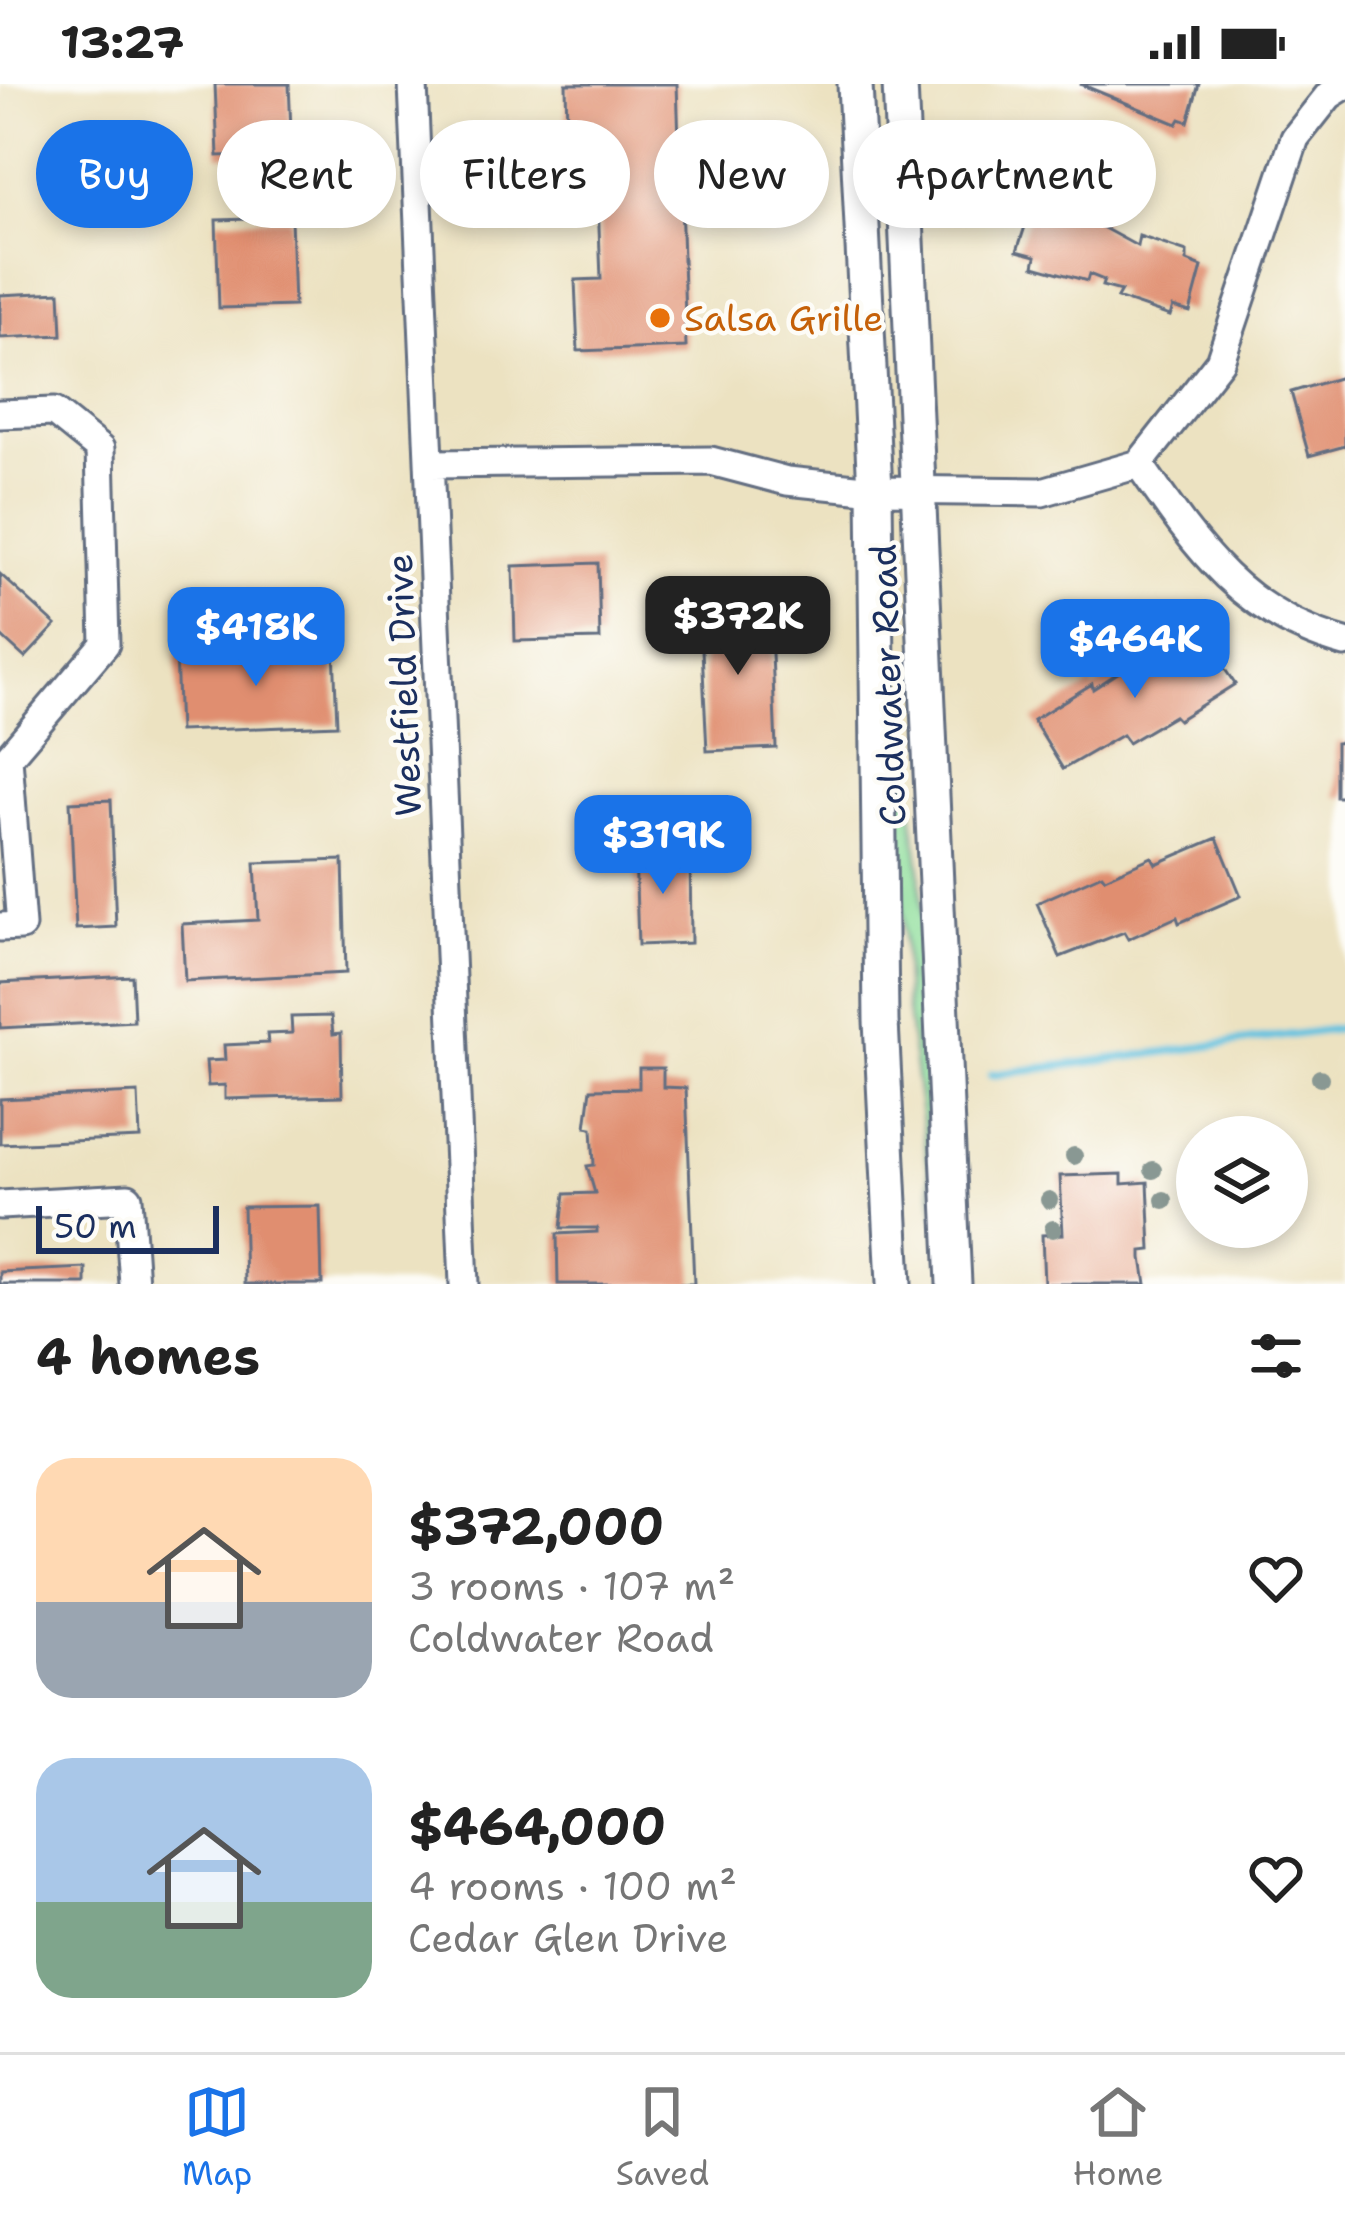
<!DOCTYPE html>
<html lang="en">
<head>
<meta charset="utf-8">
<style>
	body { margin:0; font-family:"Shantell Sans",sans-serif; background:#f2f2f2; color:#222; height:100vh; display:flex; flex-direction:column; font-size:45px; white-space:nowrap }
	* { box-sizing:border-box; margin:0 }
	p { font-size:39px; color:#767676 }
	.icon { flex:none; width:66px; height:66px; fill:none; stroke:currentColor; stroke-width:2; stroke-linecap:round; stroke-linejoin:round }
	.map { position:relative; height:1200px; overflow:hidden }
	.panel { display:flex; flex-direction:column; background:#fff; flex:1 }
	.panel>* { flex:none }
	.top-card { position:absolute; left:36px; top:36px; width:1275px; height:108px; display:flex; gap:24px }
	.fabs { position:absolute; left:1176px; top:1032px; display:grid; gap:24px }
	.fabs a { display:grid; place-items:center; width:132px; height:132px; border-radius:50%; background:#fff; box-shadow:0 6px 18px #0003; font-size:60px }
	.scale { position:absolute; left:36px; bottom:30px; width:183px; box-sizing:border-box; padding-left:12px; border:6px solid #1b2f5e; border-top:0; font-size:33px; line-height:42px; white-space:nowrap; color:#1b2f5e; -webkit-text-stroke:9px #fdfcf7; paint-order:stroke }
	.price { position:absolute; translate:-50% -102px; padding:0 27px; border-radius:24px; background:#1a73e8; color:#fff; font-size:39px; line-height:78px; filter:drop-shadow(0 3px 6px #0008) }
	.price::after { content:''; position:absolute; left:50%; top:72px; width:36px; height:27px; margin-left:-18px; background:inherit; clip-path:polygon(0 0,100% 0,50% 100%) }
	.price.active { background:#222; color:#fff }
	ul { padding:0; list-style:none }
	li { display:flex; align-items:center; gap:36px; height:300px; padding:0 36px }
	li span { display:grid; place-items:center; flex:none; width:336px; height:240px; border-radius:36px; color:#555 }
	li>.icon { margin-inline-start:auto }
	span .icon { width:144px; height:144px; fill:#fffc; stroke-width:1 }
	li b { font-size:51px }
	h2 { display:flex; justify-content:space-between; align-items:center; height:144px; padding:0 36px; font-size:51px }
	.tag { padding:0 42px; border-radius:54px; background:#fff; box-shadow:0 6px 18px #0003; font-size:42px; line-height:108px }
	.tag.active { background:#1a73e8; color:#fff }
	.status { display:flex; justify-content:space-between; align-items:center; height:84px; padding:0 60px; background:#fff; direction:ltr }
	.status svg { height:33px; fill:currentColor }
	.dock { display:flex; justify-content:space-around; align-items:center; height:168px; border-top:3px solid #e0e0e0; background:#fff; font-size:33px; color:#767676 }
	.dock a { display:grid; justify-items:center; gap:6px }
	.dock .active { color:#1a73e8 }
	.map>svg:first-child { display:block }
	.green { fill:#90df9d; stroke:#56877e; stroke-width:3 }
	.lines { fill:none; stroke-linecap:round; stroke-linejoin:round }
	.stream { stroke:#62c2e0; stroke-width:8 }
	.building { fill:#e08e6f }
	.minor-casing { stroke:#646e81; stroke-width:33 }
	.major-casing { stroke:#646e81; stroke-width:39 }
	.minor { stroke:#fff; stroke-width:27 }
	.major { stroke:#fff; stroke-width:33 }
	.tree { fill:#899893 }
	.food-dot { fill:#e8710a; stroke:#fdfcf7; stroke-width:4.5 }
	.labels { text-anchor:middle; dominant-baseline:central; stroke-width:9; stroke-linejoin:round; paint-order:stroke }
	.food-label { font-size:36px; fill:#c56008; stroke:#fdfcf7; text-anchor:start }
	.street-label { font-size:36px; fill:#1b2f5e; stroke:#fdfcf7 }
</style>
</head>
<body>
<div class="status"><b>13:27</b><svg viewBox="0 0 49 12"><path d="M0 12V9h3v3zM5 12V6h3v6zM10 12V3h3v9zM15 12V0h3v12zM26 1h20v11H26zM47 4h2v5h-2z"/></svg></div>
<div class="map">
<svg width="1345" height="1200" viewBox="0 0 1345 1200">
	<rect width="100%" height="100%" fill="#fdfcf7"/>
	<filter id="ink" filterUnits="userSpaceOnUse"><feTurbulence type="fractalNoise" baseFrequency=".00833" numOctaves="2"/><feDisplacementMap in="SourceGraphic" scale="24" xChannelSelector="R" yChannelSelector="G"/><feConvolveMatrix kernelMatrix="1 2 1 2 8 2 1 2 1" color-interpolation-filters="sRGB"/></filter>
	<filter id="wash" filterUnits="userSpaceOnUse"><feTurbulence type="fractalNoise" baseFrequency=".004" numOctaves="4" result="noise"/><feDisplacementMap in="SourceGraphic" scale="48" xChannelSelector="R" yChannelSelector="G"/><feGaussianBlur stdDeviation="2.7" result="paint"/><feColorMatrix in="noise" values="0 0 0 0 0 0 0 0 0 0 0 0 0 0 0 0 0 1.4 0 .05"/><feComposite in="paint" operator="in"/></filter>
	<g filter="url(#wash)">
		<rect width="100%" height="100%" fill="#ece2c1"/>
		<path class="green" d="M895,603l25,184 15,346 -29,-215z"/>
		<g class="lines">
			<path class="stream" d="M991,991l354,-47"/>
		</g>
		<g id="blocks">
			<path class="building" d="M215,0h74l3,69 -74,3z
				M566,0h111l9,263 -108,4 -3,-71 26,-1 -6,-156 -28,3z
				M1080,0h119l-11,38 -8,-3 -3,5z
				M1054,119l50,15 -2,9 35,19 2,-10 48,16v9l15,6 -12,45 -17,-5 -3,9 -53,-18 4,-7 -19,-5 2,-6 -15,-6 -2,7 -53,-15 2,-10 -19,-5 15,-46 17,8z
				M291,134l3,88 -75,2 -3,-88z
				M60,208l2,43 -62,3v-43z
				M1345,292v70l-36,10 -18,-64z
				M598,479l2,76 -85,2 -2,-75z
				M0,490l56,51 -31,33 -25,-23z
				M770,522l6,142 -69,3 -7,-142z
				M1200,549l35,51 -57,36 -4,-4 -46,27 -6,-8 -59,34 -30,-49 59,-36 1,5 45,-29 4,6z
				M334,564l3,77 -158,6 -3,-77z
				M1345,658v55h-9v-54z
				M111,716l5,127 -40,2 -6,-127z
				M1217,754l24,58 -62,27 -2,-6 -49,22 -4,-7 -64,25 -23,-54 65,-29 3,4 47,-21 4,7z
				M690,765l1,94 -53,2 -3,-94z
				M343,776l3,113 -161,8 -3,-57 76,-4 -3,-57z
				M132,892l2,45 -134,7v-45z
				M331,932l2,18 8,-1 1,63 -117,3v-14l-17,1 -2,-25 19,-1 -1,-15 44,-2 -1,-9 25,-1 -1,-16z
				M639,984h24v19l23,1 8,196h-136l-1,-50 40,-2v-4h-36l4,-34 30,-1 -8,-27 7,-1 -2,-37 -6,-1 5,-38 48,-1z
				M138,1009l2,45 -140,6v-45z
				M1122,1090v10l26,-2 3,68 -9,1v7l4,26h-102l-2,-49 21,-1 -3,-58z
				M320,1122l2,78h-77l-2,-77z
				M86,1184v16h-86v-12z"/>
		</g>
	</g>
	<g filter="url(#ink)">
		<use href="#blocks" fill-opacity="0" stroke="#646e81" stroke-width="3"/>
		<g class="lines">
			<g class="minor-casing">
				<path id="minor" d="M413,0l51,1200
					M0,330l54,-2 46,37 5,195 -105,123
					M431,380l280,-3 76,20 88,9 167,2 97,-28 81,-103 75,-223 34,-43 16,-10
					M1139,380c58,84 103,151 206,179
					M0,843l21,-1 -13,-168
					M0,1121l128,-7 6,86"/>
			</g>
			<g class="major-casing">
				<path id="major" d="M855,0l20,406 6,531 13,263
					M900,0l54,1200"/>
			</g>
			<use href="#minor" class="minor"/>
			<use href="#major" class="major"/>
		</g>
		<g class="tree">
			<circle cx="1320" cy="994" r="9"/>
			<circle cx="1074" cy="1072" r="9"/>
			<circle cx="1153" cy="1086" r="9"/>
			<circle cx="1049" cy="1116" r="9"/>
			<circle cx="1164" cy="1116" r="9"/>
			<circle cx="1053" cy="1145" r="9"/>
		</g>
	</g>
	<circle class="food-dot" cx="660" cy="234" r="12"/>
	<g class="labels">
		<g class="food-label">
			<text x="684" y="234">Salsa Grille</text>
		</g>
		<g class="street-label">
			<text transform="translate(404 601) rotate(-92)">Westfield Drive</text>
			<text transform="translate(888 601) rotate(-92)">Coldwater Road</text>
		</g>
	</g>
</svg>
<div class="fabs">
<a><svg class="icon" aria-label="layers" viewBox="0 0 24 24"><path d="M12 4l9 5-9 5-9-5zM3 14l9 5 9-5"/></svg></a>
</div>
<div class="scale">50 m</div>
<b class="price active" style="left:738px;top:594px">$372K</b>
<b class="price" style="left:256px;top:605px">$418K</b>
<b class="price" style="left:1135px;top:617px">$464K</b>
<b class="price" style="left:663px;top:813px">$319K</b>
<div class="top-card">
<a class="tag active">Buy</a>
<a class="tag">Rent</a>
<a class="tag">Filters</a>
<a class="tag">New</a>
<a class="tag">Apartment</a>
</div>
</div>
<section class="panel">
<h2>4 homes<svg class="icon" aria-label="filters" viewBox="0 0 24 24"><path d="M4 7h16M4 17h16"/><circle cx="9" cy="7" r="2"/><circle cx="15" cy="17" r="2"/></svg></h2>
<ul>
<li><span style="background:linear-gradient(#ffd9b3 60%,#9aa5b1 0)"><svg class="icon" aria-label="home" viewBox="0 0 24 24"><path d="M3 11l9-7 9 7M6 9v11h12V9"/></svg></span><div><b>$372,000</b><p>3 rooms · 107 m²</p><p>Coldwater Road</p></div><svg class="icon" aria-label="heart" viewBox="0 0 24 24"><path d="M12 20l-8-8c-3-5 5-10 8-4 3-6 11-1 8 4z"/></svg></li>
<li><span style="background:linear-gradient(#a9c7e8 60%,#7fa58c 0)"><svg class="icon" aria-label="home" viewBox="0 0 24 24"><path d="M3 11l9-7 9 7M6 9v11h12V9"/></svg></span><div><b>$464,000</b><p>4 rooms · 100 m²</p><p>Cedar Glen Drive</p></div><svg class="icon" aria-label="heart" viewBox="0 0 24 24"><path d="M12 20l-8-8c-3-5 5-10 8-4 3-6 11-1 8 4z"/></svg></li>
</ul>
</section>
<nav class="dock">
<a class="active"><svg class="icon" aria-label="map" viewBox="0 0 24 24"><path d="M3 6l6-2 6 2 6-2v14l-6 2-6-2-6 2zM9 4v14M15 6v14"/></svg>Map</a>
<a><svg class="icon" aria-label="saved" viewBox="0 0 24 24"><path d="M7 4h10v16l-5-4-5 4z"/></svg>Saved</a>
<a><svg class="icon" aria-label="home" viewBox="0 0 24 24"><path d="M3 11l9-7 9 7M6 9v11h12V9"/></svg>Home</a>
</nav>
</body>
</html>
